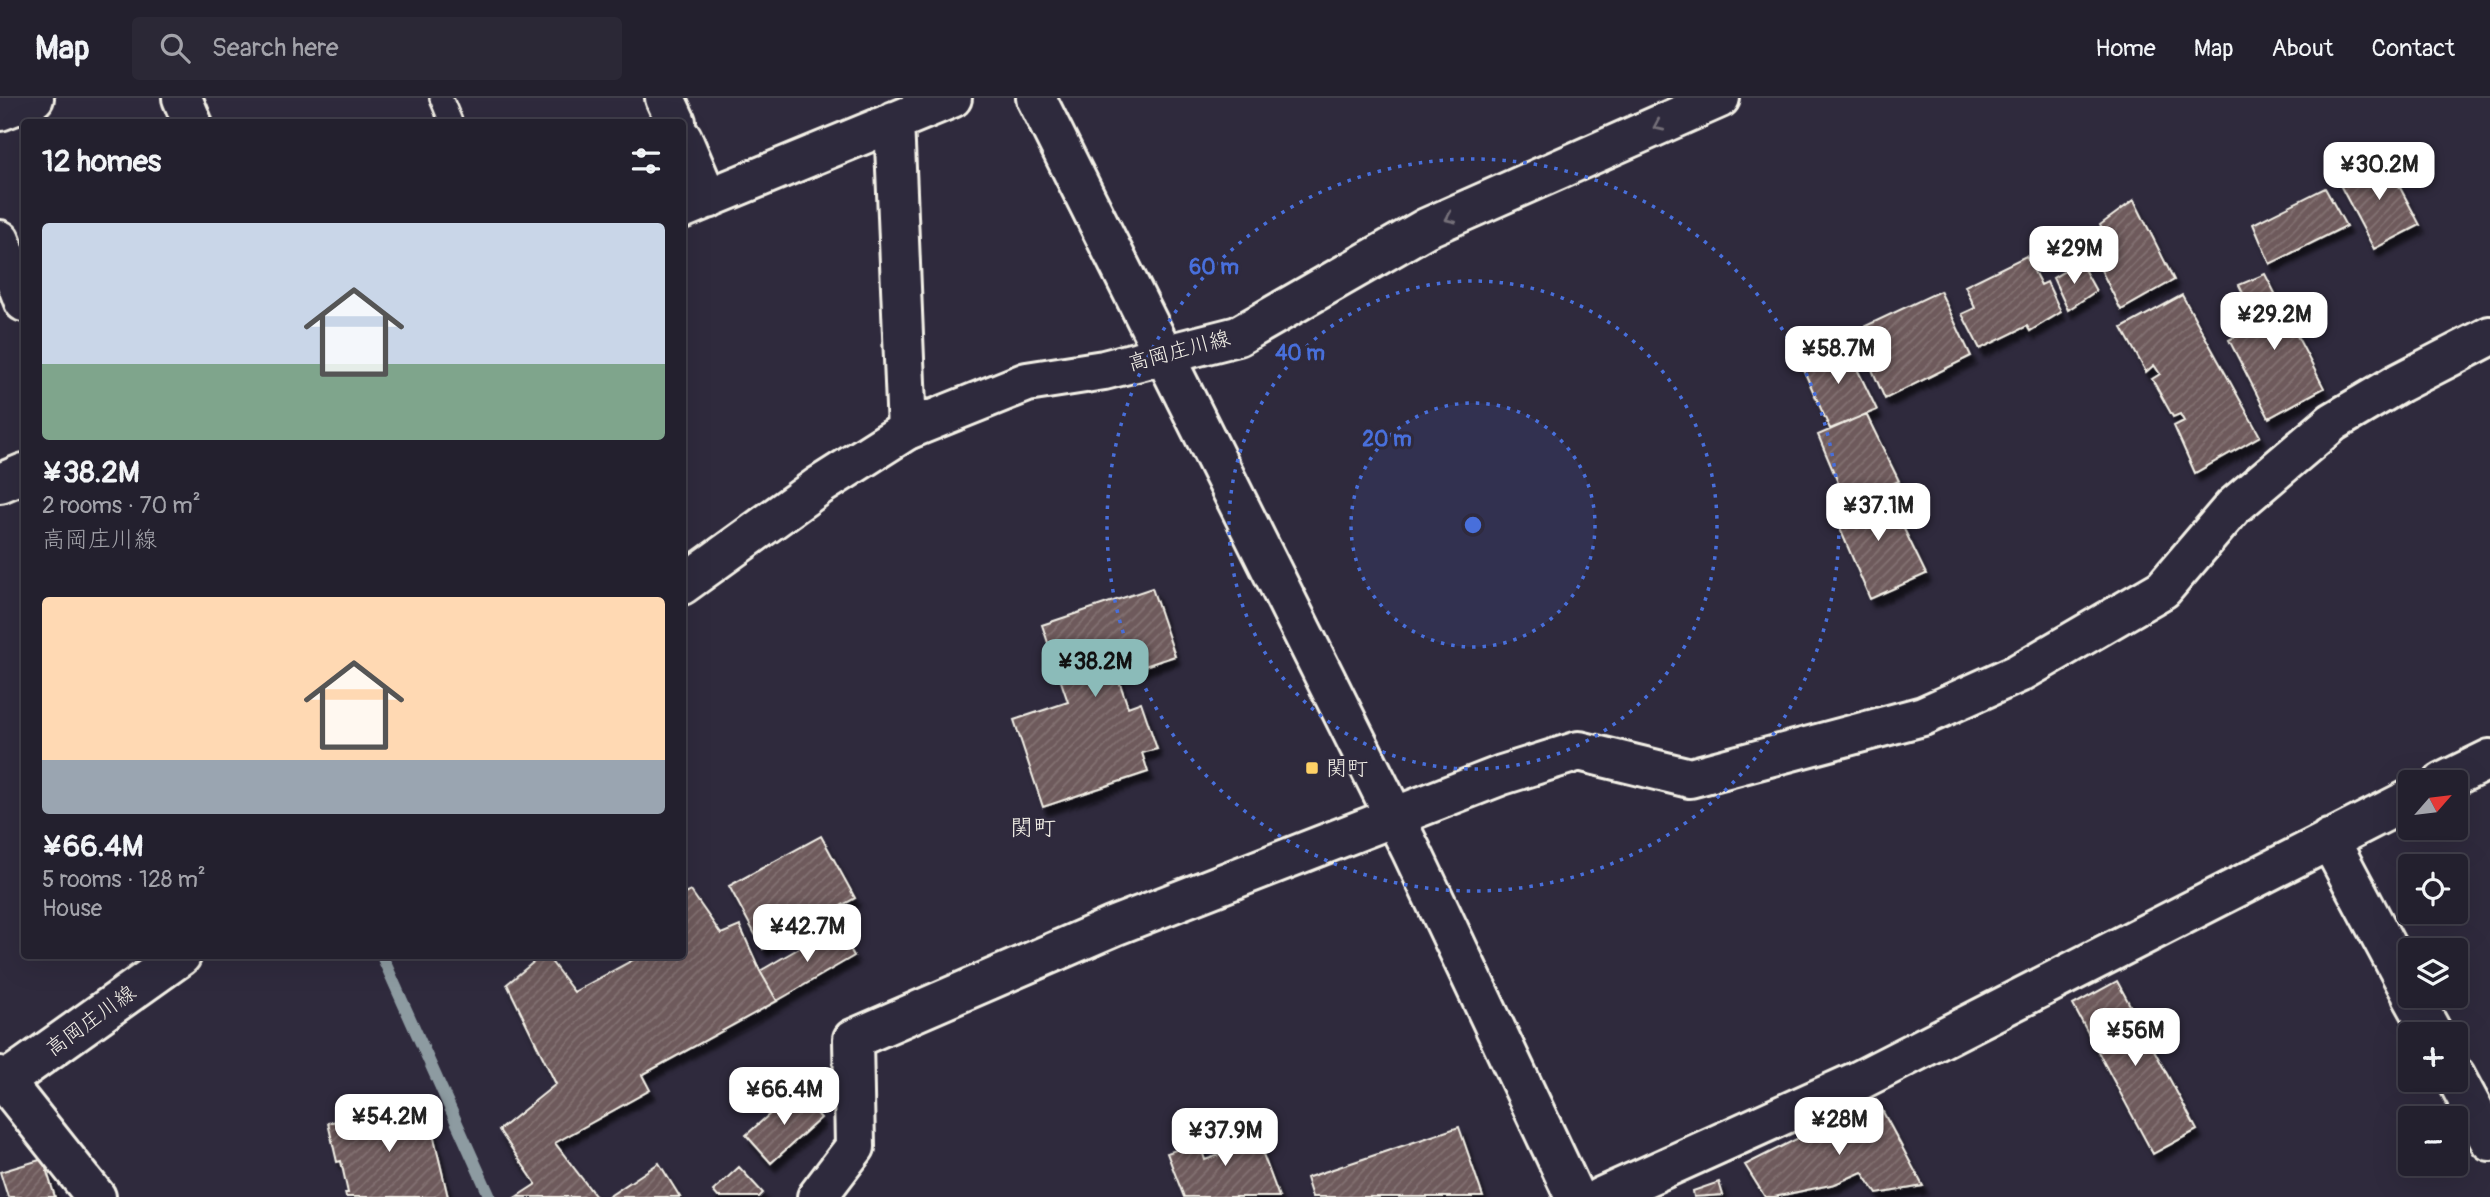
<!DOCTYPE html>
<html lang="en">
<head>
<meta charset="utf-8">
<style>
	body { margin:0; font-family:Pangolin,"Klee One",sans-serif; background:#2b2836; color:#f1f3f6; height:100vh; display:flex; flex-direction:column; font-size:26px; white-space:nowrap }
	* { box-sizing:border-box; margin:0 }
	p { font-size:23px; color:#a3a3aa }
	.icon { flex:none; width:38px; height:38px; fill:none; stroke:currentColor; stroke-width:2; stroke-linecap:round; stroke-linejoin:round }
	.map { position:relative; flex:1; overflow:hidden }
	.details { position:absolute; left:21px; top:21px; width:665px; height:840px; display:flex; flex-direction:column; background:#23202e; border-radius:7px; box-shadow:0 7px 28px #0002,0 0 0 2px #403e4a }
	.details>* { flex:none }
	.needle { width:46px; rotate:62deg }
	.tools { position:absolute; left:2398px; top:672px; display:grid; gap:14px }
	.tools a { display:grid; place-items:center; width:70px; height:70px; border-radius:7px; background:#23202e; box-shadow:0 7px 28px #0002,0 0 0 2px #403e4a; font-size:35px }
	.price { position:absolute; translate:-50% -60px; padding:0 16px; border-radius:14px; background:#fff; color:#222; font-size:23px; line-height:46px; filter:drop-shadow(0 2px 4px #0008) }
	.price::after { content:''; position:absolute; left:50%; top:42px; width:21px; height:16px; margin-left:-10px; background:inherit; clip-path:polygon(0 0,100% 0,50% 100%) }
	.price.active { background:#8bbbb9; color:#111 }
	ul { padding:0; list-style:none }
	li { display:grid; align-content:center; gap:14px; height:371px; padding:0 21px }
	li span { display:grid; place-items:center; height:217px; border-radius:7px; color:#555 }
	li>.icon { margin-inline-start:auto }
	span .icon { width:126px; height:126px; fill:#fffc; stroke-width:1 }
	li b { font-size:30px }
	h2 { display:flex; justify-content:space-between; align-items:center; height:84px; padding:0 21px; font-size:30px }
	header { display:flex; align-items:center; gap:42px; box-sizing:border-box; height:98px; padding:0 35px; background:#23202e; border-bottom:2px solid #403e4a }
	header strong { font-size:33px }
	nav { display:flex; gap:38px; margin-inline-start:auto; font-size:24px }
	.search { width:490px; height:63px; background:#2b2836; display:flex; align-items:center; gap:18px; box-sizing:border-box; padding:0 24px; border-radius:7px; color:#a3a3aa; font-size:26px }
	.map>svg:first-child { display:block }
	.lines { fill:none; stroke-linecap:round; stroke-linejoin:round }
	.stream { stroke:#8d9ba1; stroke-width:12 }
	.building { fill:url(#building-hatch); stroke:#f4f1e8; stroke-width:2; filter:url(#shadow) }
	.service-casing { stroke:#f4f1e8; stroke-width:26 }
	.minor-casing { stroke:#f4f1e8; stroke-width:44 }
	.tertiary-casing { stroke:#f4f1e8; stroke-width:44 }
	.primary-casing { stroke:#f4f1e8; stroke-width:44 }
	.service { stroke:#2f2a3d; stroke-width:21 }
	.minor { stroke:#2f2a3d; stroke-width:38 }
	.tertiary { stroke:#2f2a3d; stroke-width:38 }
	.primary { stroke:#2f2a3d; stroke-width:38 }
	.oneway { stroke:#747079 }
	.ring { fill:none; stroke:#486fdb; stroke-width:3.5; stroke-dasharray:3.5 7 }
	.poi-dot { fill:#ffd166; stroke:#2f2a3d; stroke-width:2.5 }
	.labels { text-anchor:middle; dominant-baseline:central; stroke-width:6; stroke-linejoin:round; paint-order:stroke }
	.street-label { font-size:21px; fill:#f4f1e8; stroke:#2f2a3d }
	.poi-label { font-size:21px; fill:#f4f1e8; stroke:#2f2a3d; text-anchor:start }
	.neighbourhood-label { font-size:23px; fill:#f4f1e8; stroke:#2f2a3d }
	.centre { fill:#486fdb; stroke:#2f2a3d; stroke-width:3.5 }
	.ring-label { font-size:21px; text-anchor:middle; font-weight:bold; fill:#486fdb; stroke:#2f2a3d; stroke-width:6; stroke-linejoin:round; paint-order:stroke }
</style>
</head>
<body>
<header>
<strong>Map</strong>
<div class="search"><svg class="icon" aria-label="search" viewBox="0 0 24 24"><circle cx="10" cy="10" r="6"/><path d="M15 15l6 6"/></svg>Search here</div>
<nav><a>Home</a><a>Map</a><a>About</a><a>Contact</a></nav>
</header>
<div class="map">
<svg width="2490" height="1099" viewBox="0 0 2490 1099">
	<defs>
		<pattern id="building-hatch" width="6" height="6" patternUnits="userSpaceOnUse" patternTransform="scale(1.75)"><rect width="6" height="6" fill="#6e5a5b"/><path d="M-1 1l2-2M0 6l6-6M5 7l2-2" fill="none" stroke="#837273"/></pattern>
		<filter id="shadow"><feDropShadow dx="4.5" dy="8" stdDeviation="2" flood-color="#0009"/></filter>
	</defs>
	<rect width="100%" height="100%" fill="#2f2a3d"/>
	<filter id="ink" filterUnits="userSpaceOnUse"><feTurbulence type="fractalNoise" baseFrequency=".0143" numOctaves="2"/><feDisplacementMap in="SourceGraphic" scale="14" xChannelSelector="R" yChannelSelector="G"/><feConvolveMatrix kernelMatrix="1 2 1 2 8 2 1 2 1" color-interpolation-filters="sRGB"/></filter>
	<g filter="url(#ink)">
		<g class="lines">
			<path class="stream" d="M382,858l108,241"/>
		</g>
		<path class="building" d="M2382,56l38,71 -46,24 -36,-68z
			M2325,90l21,38 -76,38 -17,-40z
			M2134,102l40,80 -53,30 -20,-40 7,-4 -14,-27 11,-4 -5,-10z
			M2026,158l15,29 6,-3 14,30 -31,19 -3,-5 -47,23 -18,-35 13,-6 -10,-22z
			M2080,164l16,29 -28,19 -15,-32z
			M2265,176l59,114 -55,30 -40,-78 29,-16 -19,-39z
			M1940,193l31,65 -86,43 -30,-68z
			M2182,197l78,141 -65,37 -21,-47 10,-5 -4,-7 -7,3 -21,-38 8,-5 -6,-9 -8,7 -24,-44z
			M1844,244l33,68 -47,19 -30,-67z
			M1866,316l33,67 -52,23 -29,-69z
			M1884,390l42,86 -56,25 -38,-89z
			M1152,490l23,68 -58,19 11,32 13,-5 16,47 -15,4 6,19 -105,35 -29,-87 54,-18 -26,-77z
			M821,738l34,62 -92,51 -34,-63z
			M691,793l30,43 19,-8 20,45 17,30 -135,74 8,15 -95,53 41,54h-80l20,-13 -37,-54 57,-46 -49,-100 34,-28h6l27,36 59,-32 -3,-4h52v-61z
			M837,828l17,30 -77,45 -17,-30z
			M2117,883l80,149 -44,24 -80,-149z
			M797,992l24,28 -50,45 -25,-28z
			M1876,1001l47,87 -46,8 -15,-22 -27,12 -61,13h-9l-20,-32z
			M425,1002l23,97h-102l-1,-4h3l-7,-32 -4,1 -9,-39z
			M1251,1024l28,75h-95l-17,-44 32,-11 6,18 17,-6 -7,-19z
			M1459,1029l24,70h-171l-6,-19z
			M43,1061l12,38h-47l-8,-25z
			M659,1065l21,34h-72z
			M739,1069l24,26 -4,4h-41l-5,-6z
			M1719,1084l4,13 -29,2 -1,-6z"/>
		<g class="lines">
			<g class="service-casing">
				<path id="service" d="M441,0l10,24"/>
			</g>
			<g class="minor-casing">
				<path id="minor" d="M182,0l10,24
					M665,0l11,24
					M0,13l34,-13
					M894,23l13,309
					M682,40l26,61
					M682,111l270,-111
					M0,142l24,62
					M0,385l24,-10
					M2443,684l47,-23
					M2329,741l81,152
					M2412,898l21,38
					M0,978l96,121
					M2455,978l35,65
					M817,1099l38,-50 -2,-108 261,-113 388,-151 77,-24 111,27 233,-62 96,-43 144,-84 70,-82 100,-85 66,-39 91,-47
					M1601,1099l259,-117 550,-281"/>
			</g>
			<g class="tertiary-casing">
				<path id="tertiary" d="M1036,0l375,752 164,347"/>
			</g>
			<g class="primary-casing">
				<path id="primary" d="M682,487l137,-99 88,-56 120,-48 77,-12 134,-34 188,-108 294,-130
					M0,987l181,-129"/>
			</g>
			<use href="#service" class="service"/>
			<use href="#minor" class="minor"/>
			<use href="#tertiary" class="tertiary"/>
			<use href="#primary" class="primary"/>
		</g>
		<defs><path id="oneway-chevron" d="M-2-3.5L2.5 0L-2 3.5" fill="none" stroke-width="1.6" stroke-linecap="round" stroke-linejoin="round" transform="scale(1.75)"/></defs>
		<g class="oneway">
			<use href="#oneway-chevron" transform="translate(1658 28) rotate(156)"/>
			<use href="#oneway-chevron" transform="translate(1450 120) rotate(156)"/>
		</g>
	</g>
	<circle cx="1473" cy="427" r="122" fill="#486fdb" fill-opacity=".12"/>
	<g class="ring">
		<circle cx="1473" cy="427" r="122"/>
		<circle cx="1473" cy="427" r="244"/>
		<circle cx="1473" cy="427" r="366"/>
	</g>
	<rect class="poi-dot" x="1305" y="663" width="14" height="14" rx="3.5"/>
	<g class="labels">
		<g class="street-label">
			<text transform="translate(1179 253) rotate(-15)">高岡庄川線</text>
			<text transform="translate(91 923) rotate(-36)">高岡庄川線</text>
		</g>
		<g class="poi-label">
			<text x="1326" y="670">関町</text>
		</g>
		<g class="neighbourhood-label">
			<text x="1033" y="729">関町</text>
		</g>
	</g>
	<circle cx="1473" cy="427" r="10" class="centre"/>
	<g class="ring-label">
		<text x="1214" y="176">60 m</text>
		<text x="1300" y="262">40 m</text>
		<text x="1387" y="348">20 m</text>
	</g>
</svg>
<div class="tools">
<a><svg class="needle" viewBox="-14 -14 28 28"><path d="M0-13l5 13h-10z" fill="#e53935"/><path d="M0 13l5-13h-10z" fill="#a3a3aa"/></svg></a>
<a><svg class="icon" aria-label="locate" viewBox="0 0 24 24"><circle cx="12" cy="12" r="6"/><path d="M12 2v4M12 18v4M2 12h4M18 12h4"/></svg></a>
<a><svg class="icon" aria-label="layers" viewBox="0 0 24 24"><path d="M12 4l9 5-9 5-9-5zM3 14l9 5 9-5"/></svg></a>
<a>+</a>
<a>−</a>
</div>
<b class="price" style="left:2379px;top:104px">¥30.2M</b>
<b class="price" style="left:2074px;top:188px">¥29M</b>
<b class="price" style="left:2274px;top:254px">¥29.2M</b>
<b class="price" style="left:1838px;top:288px">¥58.7M</b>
<b class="price" style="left:1878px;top:445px">¥37.1M</b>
<b class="price active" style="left:1095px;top:601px">¥38.2M</b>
<b class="price" style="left:807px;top:866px">¥42.7M</b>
<b class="price" style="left:2135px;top:970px">¥56M</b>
<b class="price" style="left:784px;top:1029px">¥66.4M</b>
<b class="price" style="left:389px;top:1056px">¥54.2M</b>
<b class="price" style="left:1839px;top:1059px">¥28M</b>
<b class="price" style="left:1225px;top:1070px">¥37.9M</b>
<section class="details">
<h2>12 homes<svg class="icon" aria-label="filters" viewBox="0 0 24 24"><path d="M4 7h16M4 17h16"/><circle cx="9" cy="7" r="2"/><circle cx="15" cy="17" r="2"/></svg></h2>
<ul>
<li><span style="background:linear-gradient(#c9d6e8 65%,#7fa58c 0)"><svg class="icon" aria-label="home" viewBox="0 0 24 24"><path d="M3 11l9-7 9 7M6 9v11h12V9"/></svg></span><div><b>¥38.2M</b><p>2 rooms · 70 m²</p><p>高岡庄川線</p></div></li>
<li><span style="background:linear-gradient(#ffd9b3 75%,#9aa5b1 0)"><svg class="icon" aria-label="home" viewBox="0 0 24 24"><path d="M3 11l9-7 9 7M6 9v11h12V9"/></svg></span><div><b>¥66.4M</b><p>5 rooms · 128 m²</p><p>House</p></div></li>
</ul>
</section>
</div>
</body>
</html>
